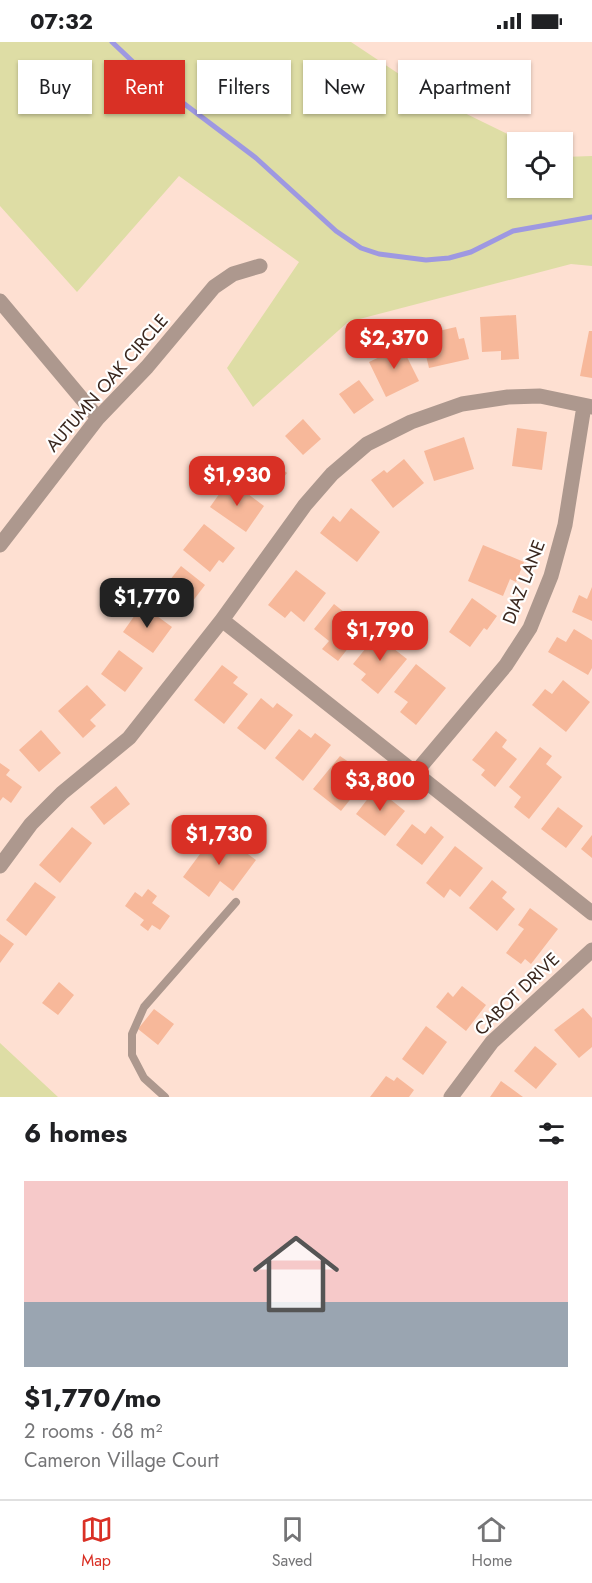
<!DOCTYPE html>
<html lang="en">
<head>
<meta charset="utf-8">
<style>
	body { margin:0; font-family:Jost,sans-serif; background:#f6f6f6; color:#202124; height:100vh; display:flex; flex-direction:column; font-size:22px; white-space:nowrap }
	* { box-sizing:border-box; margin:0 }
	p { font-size:20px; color:#757577 }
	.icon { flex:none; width:33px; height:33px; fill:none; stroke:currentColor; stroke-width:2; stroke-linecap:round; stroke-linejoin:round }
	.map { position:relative; height:1055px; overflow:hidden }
	.details { display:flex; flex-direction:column; background:#fff; flex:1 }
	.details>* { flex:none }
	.top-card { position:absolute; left:18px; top:18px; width:556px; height:54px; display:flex; gap:12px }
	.buttons { position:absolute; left:507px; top:90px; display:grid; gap:12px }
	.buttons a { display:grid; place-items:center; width:66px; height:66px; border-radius:0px; background:#fff; box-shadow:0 2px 4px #0004; font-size:30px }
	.price { position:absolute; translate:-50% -51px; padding:0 14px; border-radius:12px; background:#d93025; color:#fff; font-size:20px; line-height:39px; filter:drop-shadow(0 2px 3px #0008) }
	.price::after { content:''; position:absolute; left:50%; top:36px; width:18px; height:14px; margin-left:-9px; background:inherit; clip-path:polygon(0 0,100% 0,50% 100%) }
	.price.active { background:#222; color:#fff }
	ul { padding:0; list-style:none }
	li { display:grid; align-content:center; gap:12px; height:318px; padding:0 24px }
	li span { display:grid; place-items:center; height:186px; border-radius:0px; color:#555 }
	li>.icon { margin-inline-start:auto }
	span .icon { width:108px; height:108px; fill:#fffc; stroke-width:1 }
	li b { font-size:26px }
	h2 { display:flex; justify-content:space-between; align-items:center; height:72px; padding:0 24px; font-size:26px }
	.pill { padding:0 21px; border-radius:0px; background:#fff; box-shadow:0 2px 4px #0004; font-size:21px; line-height:54px }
	.pill.active { background:#d93025; color:#fff }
	.status { display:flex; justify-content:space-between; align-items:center; height:42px; padding:0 30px; background:#fff; direction:ltr }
	.status svg { height:16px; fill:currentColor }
	.dock { display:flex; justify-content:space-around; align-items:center; height:84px; border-top:2px solid #e0e0e0; background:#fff; font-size:16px; color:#757577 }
	.dock a { display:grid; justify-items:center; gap:3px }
	.dock .active { color:#d93025 }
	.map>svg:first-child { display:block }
	.green { fill:#dedda5 }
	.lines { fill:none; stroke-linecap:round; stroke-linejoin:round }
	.stream { stroke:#9e98e1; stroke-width:5 }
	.building { fill:#f7b89a }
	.lane { stroke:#ad988e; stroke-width:8 }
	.street { stroke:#ad988e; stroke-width:15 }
	.labels { text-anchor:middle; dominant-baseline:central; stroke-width:4.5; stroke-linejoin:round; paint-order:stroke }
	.street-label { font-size:18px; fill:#3a271e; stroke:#fff }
</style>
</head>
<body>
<div class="status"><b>07:32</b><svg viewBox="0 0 49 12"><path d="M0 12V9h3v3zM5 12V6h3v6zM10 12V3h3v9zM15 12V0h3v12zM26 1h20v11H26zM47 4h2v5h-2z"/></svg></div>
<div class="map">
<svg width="592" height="1055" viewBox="0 0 592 1055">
	<rect width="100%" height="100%" fill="#fee0d2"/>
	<path class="green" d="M0,0h351l87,58 86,42h-6v46h44l1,-31 29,-1v110l-21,-2 -223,58 -95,85 -26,-39 72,-106 -120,-86 -102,116 -77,-86z
		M0,1001l58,54h-58z"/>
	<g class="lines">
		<path class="stream" d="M112,0l38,36 106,80 80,73 25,17 18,6 47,6 23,-2 22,-6 42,-21 79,-14"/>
	</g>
	<path class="building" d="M516,273l3,44 -18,1v-9l-19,1 -2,-35z
		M456,285l3,12 5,-1 5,21 -40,9 -8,-33z
		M589,289h3v47l-12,-2z
		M398,297l21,42 -33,16 -17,-35 21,-10 -4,-7z
		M359,338l15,20 -20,14 -15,-20z
		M303,377l18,20 -18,16 -18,-19z
		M517,386l30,4 -5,38 -30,-4z
		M464,395l10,32 -40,12 -10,-30z
		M267,415l20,16 -15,19 -20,-15z
		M404,417l20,24 -31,25 -22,-28 13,-10 3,3z
		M232,440l32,24 -18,26 -36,-25 12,-17 3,2z
		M351,466l29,24 -23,30 -37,-29 13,-17 7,6z
		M204,482l31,24 -12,15 -4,-3 -9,12 -27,-22z
		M483,503l41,17 -8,20 -6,-3 -7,17 -35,-15z
		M181,524l24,19 -22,29 -25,-19z
		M296,528l30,23 -22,29 -13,-11 -6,7 -17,-13z
		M592,545v34l-20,-9 7,-17 8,4z
		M472,556l25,18 -10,14 -3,-2 -14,19 -21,-15z
		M334,562l30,24 -26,33 -16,-12 7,-8 -15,-12z
		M142,563l30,22 -19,26 -30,-21z
		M382,586l13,10 -6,7 18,14 -29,35 -17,-14 5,-6 -13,-10z
		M574,587l18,11v28l-4,7 -40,-23 9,-15 9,5z
		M119,608l24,18 -18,24 -24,-18z
		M416,622l30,24 -30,37 -16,-13 8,-10 -14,-10z
		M222,623l16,12 -5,6 15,11 -24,30 -30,-24z
		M563,638l27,22 -24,30 -34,-27 13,-16 7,5z
		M87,643l19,20 -16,15 6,6 -13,12 -25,-27z
		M261,656l12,10 4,-5 16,12 -28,35 -28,-22z
		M299,687l12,9 4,-5 16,12 -28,36 -28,-23z
		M41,688l20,23 -22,19 -20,-22z
		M496,689l11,9 -5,7 15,12 -22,28 -14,-12 4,-5 -13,-10z
		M540,705l12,9 -6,8 16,13 -33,42 -15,-12 7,-10 -12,-10z
		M340,714l29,20 -28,35 -28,-22z
		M0,721l10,7 -4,5 16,12 -11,16 -8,-6 -3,4z
		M116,744l14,18 -26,21 -14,-18z
		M376,746l29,23 -20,25 -29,-22z
		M558,765l25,19 -17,22 -25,-19z
		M412,782l13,10 6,-8 13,11 -22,28 -26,-20z
		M72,785l20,16 -32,40 -21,-18z
		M217,789l39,29 -23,31 -13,-10 -11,16 -26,-20z
		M592,793v23l-11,-9z
		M455,804l28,22 -23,29 -10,-8 -6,9 -18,-15z
		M492,838l15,12 -5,6 13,11 -18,22 -28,-23z
		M35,840l21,15 -30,39 -20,-16z
		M148,847l9,7 -5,7 18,13 -10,14 -8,-5 -4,6 -8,-6 4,-5 -19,-14 10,-14 7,5z
		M530,866l28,21 -27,35 -6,-5 -4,5 -15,-11 18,-24 -6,-4z
		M0,892l14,10 -14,19z
		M59,940l15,13 -16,20 -16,-12z
		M462,944l24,19 -20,26 -30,-24 12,-15 5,5z
		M583,966l9,10v29l-13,11 -25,-28z
		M154,967l20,15 -16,21 -20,-16z
		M426,984l21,16 -24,33 -21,-16z
		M535,1004l22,18 -21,25 -22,-18z
		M386,1034l8,5 3,-4 17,13 -5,7h-39z
		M501,1039l22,16h-33z"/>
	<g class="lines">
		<path class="lane" d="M165,1055l-21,-19 -12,-23v-21l12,-27 92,-105"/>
		<path class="street" d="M0,259l98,117
			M0,503l98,-127 49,-51 67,-80 19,-13 27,-8
			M222,578l370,293
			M416,730l90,-107 24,-37 21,-52 14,-51 19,-119
			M0,824l31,-42 31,-31 67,-55 93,-118 83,-115 27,-31 35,-30 44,-22 51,-18 46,-7 32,-1 52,11
			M451,1055l41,-55 100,-92"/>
	</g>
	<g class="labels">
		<g class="street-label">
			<text transform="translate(107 341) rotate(-49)">AUTUMN OAK CIRCLE</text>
			<text transform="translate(524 540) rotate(-69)">DIAZ LANE</text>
			<text transform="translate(517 952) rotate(-44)">CABOT DRIVE</text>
		</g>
	</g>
</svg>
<div class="buttons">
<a><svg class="icon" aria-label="locate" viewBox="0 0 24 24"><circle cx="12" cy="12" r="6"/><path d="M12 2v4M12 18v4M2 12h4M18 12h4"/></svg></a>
</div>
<b class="price" style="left:394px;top:328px">$2,370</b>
<b class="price" style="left:237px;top:465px">$1,930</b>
<b class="price active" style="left:147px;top:587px">$1,770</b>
<b class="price" style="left:380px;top:620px">$1,790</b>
<b class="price" style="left:380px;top:770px">$3,800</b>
<b class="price" style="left:219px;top:824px">$1,730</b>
<div class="top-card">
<a class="pill">Buy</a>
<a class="pill active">Rent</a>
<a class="pill">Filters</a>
<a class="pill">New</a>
<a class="pill">Apartment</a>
</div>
</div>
<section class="details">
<h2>6 homes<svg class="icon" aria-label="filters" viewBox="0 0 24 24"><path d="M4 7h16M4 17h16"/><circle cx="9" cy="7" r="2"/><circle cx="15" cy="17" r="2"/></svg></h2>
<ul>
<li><span style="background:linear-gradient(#f6c9c9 65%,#9aa5b1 0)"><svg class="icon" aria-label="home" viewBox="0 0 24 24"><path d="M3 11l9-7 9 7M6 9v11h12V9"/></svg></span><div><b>$1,770/mo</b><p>2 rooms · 68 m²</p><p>Cameron Village Court</p></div></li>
</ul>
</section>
<nav class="dock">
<a class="active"><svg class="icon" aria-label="map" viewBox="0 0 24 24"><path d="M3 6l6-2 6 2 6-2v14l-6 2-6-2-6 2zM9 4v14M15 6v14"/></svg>Map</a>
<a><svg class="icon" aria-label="saved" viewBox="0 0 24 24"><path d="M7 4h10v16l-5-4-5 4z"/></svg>Saved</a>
<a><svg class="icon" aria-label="home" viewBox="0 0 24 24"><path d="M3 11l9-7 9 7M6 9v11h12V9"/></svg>Home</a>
</nav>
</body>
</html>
